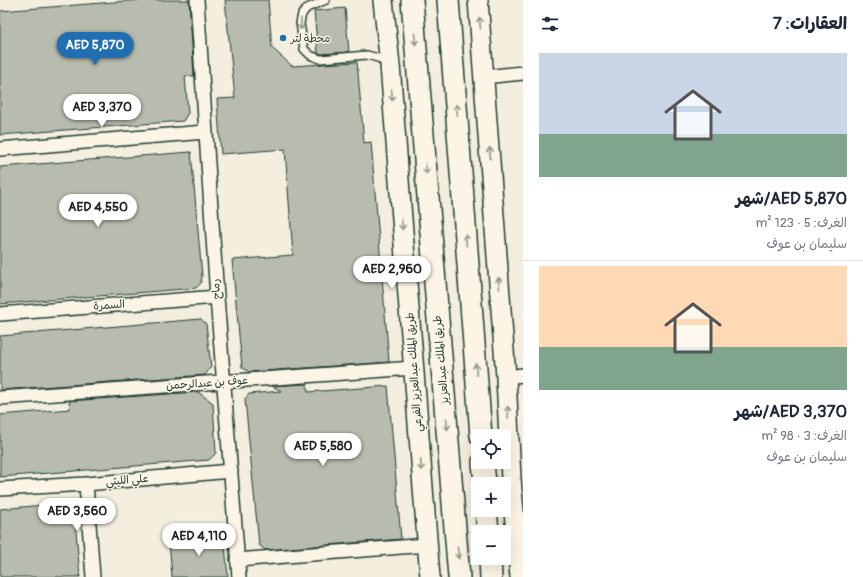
<!DOCTYPE html>
<html lang="ar">
<head>
<meta charset="utf-8">
<style>
	body { margin:0; font-family:Pangolin,"Playpen Sans Arabic",sans-serif; background:#f2f2f3; color:#1f2937; direction:rtl; height:100vh; display:flex; flex-direction:column; font-size:15px; white-space:nowrap }
	* { box-sizing:border-box; margin:0 }
	p { font-size:13px; color:#747a83 }
	.icon { flex:none; width:22px; height:22px; fill:none; stroke:currentColor; stroke-width:2; stroke-linecap:round; stroke-linejoin:round }
	.map { position:relative; flex:1; overflow:hidden; direction:ltr }
	.details { display:flex; flex-direction:column; background:#fff; width:340px }
	.details>* { flex:none }
	.buttons { position:absolute; left:471px; top:429px; display:grid; gap:8px }
	.buttons a { display:grid; place-items:center; width:40px; height:40px; border-radius:0px; background:#fff; box-shadow:0 4px 16px #0002; font-size:20px }
	.price { position:absolute; translate:-50% -34px; padding:0 9px; border-radius:14px; background:#fff; color:#222; font-size:13px; line-height:26px; filter:drop-shadow(0 1px 2px #0008) }
	.price::after { content:''; position:absolute; left:50%; top:24px; width:12px; height:9px; margin-left:-6px; background:inherit; clip-path:polygon(0 0,100% 0,50% 100%) }
	.price.selected { background:#1f6fb2; color:#fff }
	ul { padding:0; list-style:none }
	li { display:grid; align-content:center; gap:8px; height:212px; padding:0 16px }
	li+li { border-top:1px solid #e0e1e3 }
	li span { display:grid; place-items:center; height:124px; border-radius:0px; color:#555 }
	li>.icon { margin-inline-start:auto }
	span .icon { width:72px; height:72px; fill:#fffc; stroke-width:1 }
	li b { font-size:17px }
	h2 { display:flex; justify-content:space-between; align-items:center; height:48px; padding:0 16px; font-size:17px }
	main { display:flex; flex:1; min-height:0 }
	.map>svg:first-child { display:block }
	.building { fill:#b8bcae; stroke:#1f3d34 }
	.lines { fill:none; stroke-linecap:round; stroke-linejoin:round }
	.lane-casing { stroke:#1f3d34; stroke-width:10 }
	.street-casing { stroke:#1f3d34; stroke-width:16 }
	.secondary-casing { stroke:#1f3d34; stroke-width:22 }
	.primary-casing { stroke:#1f3d34; stroke-width:24 }
	.lane { stroke:#fcf5e5; stroke-width:7 }
	.street { stroke:#fcf5e5; stroke-width:13 }
	.secondary { stroke:#fcf5e5; stroke-width:19 }
	.primary { stroke:#fcf5e5; stroke-width:21 }
	.oneway { stroke:#8e998c }
	.poi-dot { fill:#1f6fb2; stroke:#fcf5e5; stroke-width:1.5 }
	.labels { text-anchor:middle; dominant-baseline:central; stroke-width:3; stroke-linejoin:round; paint-order:stroke }
	.poi-label { font-size:11px; fill:#1f3d34; stroke:#fcf5e5; text-anchor:start }
	.street-label { font-size:11px; fill:#1f3d34; stroke:#fcf5e5 }
</style>
</head>
<body>
<main>
<section class="details">
<h2>العقارات: 7<svg class="icon" aria-label="filters" viewBox="0 0 24 24"><path d="M4 7h16M4 17h16"/><circle cx="9" cy="7" r="2"/><circle cx="15" cy="17" r="2"/></svg></h2>
<ul>
<li><span style="background:linear-gradient(#c9d6e8 65%,#7fa58c 0)"><svg class="icon" aria-label="home" viewBox="0 0 24 24"><path d="M3 11l9-7 9 7M6 9v11h12V9"/></svg></span><div><b>AED 5,870/شهر</b><p>الغرف: 5 · 123 m²</p><p>سليمان بن عوف</p></div></li>
<li><span style="background:linear-gradient(#ffd9b3 65%,#7fa58c 0)"><svg class="icon" aria-label="home" viewBox="0 0 24 24"><path d="M3 11l9-7 9 7M6 9v11h12V9"/></svg></span><div><b>AED 3,370/شهر</b><p>الغرف: 3 · 98 m²</p><p>سليمان بن عوف</p></div></li>
</ul>
</section>
<div class="map">
<svg width="523" height="577" viewBox="0 0 523 577">
	<rect width="100%" height="100%" fill="#f3eede"/>
	<filter id="ink" filterUnits="userSpaceOnUse"><feTurbulence type="fractalNoise" baseFrequency=".025" numOctaves="2"/><feDisplacementMap in="SourceGraphic" scale="8" xChannelSelector="R" yChannelSelector="G"/><feConvolveMatrix kernelMatrix="1 2 1 2 8 2 1 2 1" color-interpolation-filters="sRGB"/></filter>
	<g filter="url(#ink)">
		<path class="building" d="M140,0h49l5,76h-9l3,37 -5,8 -183,14v-124z
			M225,0h43l4,48 20,18 65,-4 7,81 7,-1 18,220 -140,10 -7,-5 -10,-107 61,-5 -8,-106 -64,5 -4,-55 18,-1z
			M345,8l4,44 -28,2 -3,-1 -4,-42z
			M191,152l11,124 -1,7 -5,5 -196,16v-137z
			M201,319l5,5 5,43 -6,8 -205,15v-54z
			M307,384l1,8 80,-6 13,153 -136,11 -6,-5 -14,-146 4,-5 32,-3 -9,-5z
			M198,392l15,11 3,50 -7,7 -209,17v-62l70,-6 -1,-8z
			M67,503l7,5 6,69h-80v-68z
			M224,535l4,42h-56l-3,-37z"/>
		<g class="lines">
			<g class="lane-casing">
				<path id="lane" d="M326,0l-19,8 -5,6 -2,9 4,26 6,6 10,4 47,-4 11,3 10,6"/>
			</g>
			<g class="street-casing">
				<path id="street" d="M197,0l20,297 22,280
					M484,77l39,-4
					M0,149l205,-17
					M0,314l217,-17
					M506,377l17,-2
					M0,398l413,-30
					M86,484l7,93
					M0,489l86,-5 145,-13
					M237,560l190,-15"/>
			</g>
			<g class="secondary-casing">
				<path id="secondary" d="M383,0l7,65 40,512
					M478,0l28,377 5,102 9,98"/>
			</g>
			<g class="primary-casing">
				<path id="primary" d="M412,0l47,577
					M448,0l33,436
					M483,462l2,22
					M486,510l2,22
					M490,558l1,19"/>
			</g>
			<use href="#lane" class="lane"/>
			<use href="#street" class="street"/>
			<use href="#secondary" class="secondary"/>
			<use href="#primary" class="primary"/>
		</g>
		<defs><path id="oneway-shaft" d="M-6 0H5M1.5-3L5.5 0L1.5 3" fill="none" stroke-width="1.6" stroke-linecap="round" stroke-linejoin="round"/></defs>
		<g class="oneway">
			<use href="#oneway-shaft" transform="translate(480 23) rotate(-94)"/>
			<use href="#oneway-shaft" transform="translate(301 24) rotate(90)"/>
			<use href="#oneway-shaft" transform="translate(415 39) rotate(85)"/>
			<use href="#oneway-shaft" transform="translate(392 95) rotate(86)"/>
			<use href="#oneway-shaft" transform="translate(457 110) rotate(-94)"/>
			<use href="#oneway-shaft" transform="translate(490 153) rotate(-94)"/>
			<use href="#oneway-shaft" transform="translate(426 168) rotate(85)"/>
			<use href="#oneway-shaft" transform="translate(402 224) rotate(86)"/>
			<use href="#oneway-shaft" transform="translate(466 240) rotate(-94)"/>
			<use href="#oneway-shaft" transform="translate(499 283) rotate(-94)"/>
			<use href="#oneway-shaft" transform="translate(476 369) rotate(-94)"/>
			<use href="#oneway-shaft" transform="translate(508 412) rotate(-93)"/>
			<use href="#oneway-shaft" transform="translate(447 424) rotate(85)"/>
			<use href="#oneway-shaft" transform="translate(421 465) rotate(86)"/>
			<use href="#oneway-shaft" transform="translate(458 553) rotate(85)"/>
		</g>
	</g>
	<circle class="poi-dot" cx="283" cy="38" r="4"/>
	<g class="labels">
		<g class="poi-label">
			<text x="291" y="38">محطة لتر</text>
		</g>
		<g class="street-label">
			<text transform="translate(216 289) rotate(-94)">رماح</text>
			<text transform="translate(109 305) rotate(-4)">السمرة</text>
			<text transform="translate(441 360) rotate(-95)">طريق الملك عبدالعزيز</text>
			<text transform="translate(414 372) rotate(-94)">طريق الملك عبدالعزيز الفرعي</text>
			<text transform="translate(207 383) rotate(-4)">عوف بن عبدالرحمن</text>
			<text transform="translate(127 480) rotate(-5)">علي الليثي</text>
		</g>
	</g>
</svg>
<div class="buttons">
<a><svg class="icon" aria-label="locate" viewBox="0 0 24 24"><circle cx="12" cy="12" r="6"/><path d="M12 2v4M12 18v4M2 12h4M18 12h4"/></svg></a>
<a>+</a>
<a>−</a>
</div>
<b class="price selected" style="left:95px;top:66px">AED 5,870</b>
<b class="price" style="left:102px;top:128px">AED 3,370</b>
<b class="price" style="left:98px;top:228px">AED 4,550</b>
<b class="price" style="left:392px;top:290px">AED 2,960</b>
<b class="price" style="left:323px;top:467px">AED 5,580</b>
<b class="price" style="left:77px;top:532px">AED 3,560</b>
<b class="price" style="left:199px;top:557px">AED 4,110</b>
</div>
</main>
</body>
</html>
